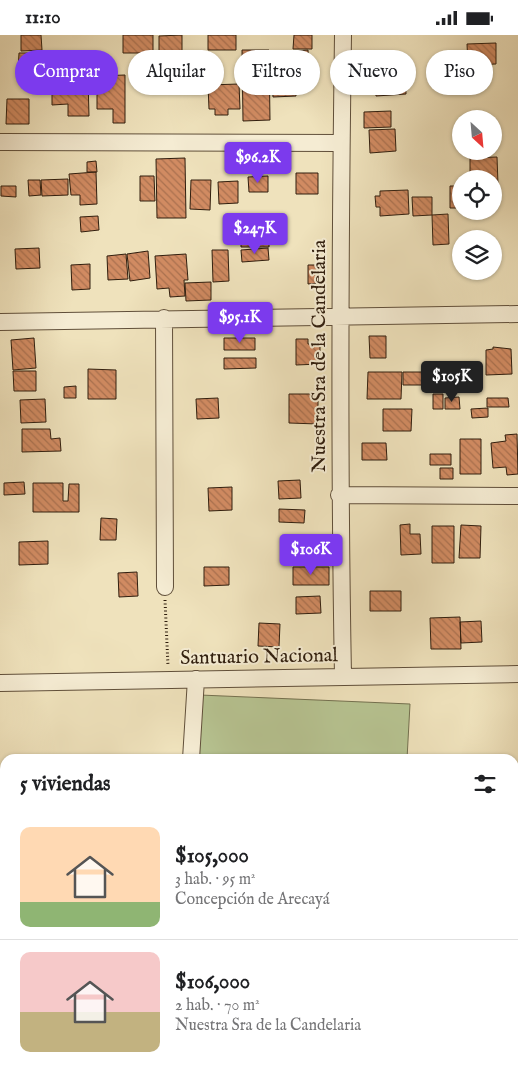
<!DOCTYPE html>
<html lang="es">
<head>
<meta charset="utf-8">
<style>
	body { margin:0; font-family:"IM FELL English",serif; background:#f2f2f2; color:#202124; height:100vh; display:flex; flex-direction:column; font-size:19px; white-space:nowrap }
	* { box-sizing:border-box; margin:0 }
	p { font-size:16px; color:#757577 }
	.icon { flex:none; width:28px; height:28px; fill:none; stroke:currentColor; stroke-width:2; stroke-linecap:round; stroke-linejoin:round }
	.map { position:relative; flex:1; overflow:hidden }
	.drawer { position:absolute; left:0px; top:719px; width:519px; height:321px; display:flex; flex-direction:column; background:#fff; border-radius:15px 15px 0 0; box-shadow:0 1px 4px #0004 }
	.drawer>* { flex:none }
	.guide { position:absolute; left:15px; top:15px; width:489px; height:45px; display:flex; gap:10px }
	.needle { width:32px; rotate:154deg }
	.buttons { position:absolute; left:452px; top:75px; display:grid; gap:10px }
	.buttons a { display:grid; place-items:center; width:50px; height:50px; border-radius:50%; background:#fff; box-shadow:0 1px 4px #0004; font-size:25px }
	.price { position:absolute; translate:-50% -42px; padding:0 11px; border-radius:5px; background:#7c3aed; color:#fff; font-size:16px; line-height:32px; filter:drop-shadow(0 1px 2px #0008) }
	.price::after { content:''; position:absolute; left:50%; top:30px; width:15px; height:11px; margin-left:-8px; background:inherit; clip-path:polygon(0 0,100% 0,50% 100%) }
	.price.active { background:#222; color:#fff }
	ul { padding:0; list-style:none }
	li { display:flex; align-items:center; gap:15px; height:125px; padding:0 20px }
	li+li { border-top:1px solid #e0e0e0 }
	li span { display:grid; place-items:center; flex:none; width:140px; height:100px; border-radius:10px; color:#555 }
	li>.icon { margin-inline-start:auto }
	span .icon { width:60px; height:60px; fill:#fffc; stroke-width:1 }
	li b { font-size:21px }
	h2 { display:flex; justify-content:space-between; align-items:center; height:60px; padding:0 20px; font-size:21px }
	.pill { padding:0 18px; border-radius:22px; background:#fff; box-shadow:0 1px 4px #0004; font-size:18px; line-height:45px }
	.pill.active { background:#7c3aed; color:#fff }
	.status { display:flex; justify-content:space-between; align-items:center; height:35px; padding:0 25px; background:#fff; direction:ltr }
	.status svg { height:14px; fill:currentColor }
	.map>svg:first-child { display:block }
	.forest { fill:url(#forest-firs); stroke:#747150 }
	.pitch { fill:#b7c492; stroke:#747150 }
	.building { fill:url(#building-back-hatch); stroke:#301e0e }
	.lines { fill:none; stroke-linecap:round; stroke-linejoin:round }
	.minor-casing { stroke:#604f3a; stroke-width:18 }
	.path { stroke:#301e0e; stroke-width:3; stroke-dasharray:1 2.5; stroke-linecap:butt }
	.minor { stroke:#f5ecd3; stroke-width:16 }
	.labels { text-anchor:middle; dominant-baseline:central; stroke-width:4; stroke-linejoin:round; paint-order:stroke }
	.street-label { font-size:20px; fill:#301e0e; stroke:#f5ecd3 }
</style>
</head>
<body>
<div class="status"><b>11:10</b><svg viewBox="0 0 49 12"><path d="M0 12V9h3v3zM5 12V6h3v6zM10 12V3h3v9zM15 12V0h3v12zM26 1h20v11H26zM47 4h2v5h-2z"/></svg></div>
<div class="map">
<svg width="518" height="1039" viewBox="0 0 518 1039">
	<defs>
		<pattern id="forest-firs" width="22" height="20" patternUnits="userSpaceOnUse" patternTransform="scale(1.25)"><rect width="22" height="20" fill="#b7c492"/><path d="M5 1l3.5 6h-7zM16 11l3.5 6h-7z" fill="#9ea87d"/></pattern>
		<pattern id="building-back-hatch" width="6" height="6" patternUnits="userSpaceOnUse" patternTransform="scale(1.25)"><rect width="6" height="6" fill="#d18b62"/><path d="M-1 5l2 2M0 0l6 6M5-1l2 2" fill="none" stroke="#aa714f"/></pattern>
	</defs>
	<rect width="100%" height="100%" fill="#efe2bc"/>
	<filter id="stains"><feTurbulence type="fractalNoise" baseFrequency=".004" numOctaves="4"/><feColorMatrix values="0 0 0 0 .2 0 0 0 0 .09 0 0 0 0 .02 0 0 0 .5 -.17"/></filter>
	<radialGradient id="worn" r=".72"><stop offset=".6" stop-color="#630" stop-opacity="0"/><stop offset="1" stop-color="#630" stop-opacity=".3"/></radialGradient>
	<path class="forest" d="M514,874l4,1v164h-298v-4h294z"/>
	<path class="pitch" d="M200,660l210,9 -3,55h-210z"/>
	<path class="building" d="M21,0h20l1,15 -21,1z
		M123,0h30v18h-30z
		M182,0v17h-23v-16z
		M208,0h28v15h-28z
		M294,0h18v14h-19z
		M496,8v21l-28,1 -1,-21z
		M242,15h27l1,70 -27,1z
		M308,15l1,27h-12l-1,-26z
		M19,18h13v18l-14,-1z
		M405,35l1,24 -30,2 -1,-24z
		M295,37l1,24 -23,1 -1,-24z
		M460,37l1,21h-10l-1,-20z
		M125,40v48h-12v-14h-16v-33z
		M88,44l1,37h-21v-12l-16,1v-17l16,-1v-7z
		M239,49l1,25h-12v6h-13v-6h-6l-1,-24z
		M7,64h22v25h-23z
		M391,76v16l-27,1v-16z
		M395,94l1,22 -26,2 -1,-23z
		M497,122l1,27h-4v-5h-24v-21z
		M185,123l1,60h-29l-1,-59z
		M96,126l1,11h-10v-10z
		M96,137l1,32 -17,1v-10h-9l-2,-21z
		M296,138h22v21h-22z
		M140,141h14l1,25h-15z
		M268,141v16h-19l-1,-15z
		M68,144v16l-26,1 -1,-16z
		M28,145h12l1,15 -12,1z
		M191,145h20l-1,30 -20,-1z
		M238,146v22l-19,1 -1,-22z
		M494,150h3v21h-3z
		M1,151h15v11l-15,-1z
		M450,151h11v22h-11z
		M408,155l1,24 -29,2v-9h-4l-1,-11h5v-5z
		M412,162h20v18l-19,1z
		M448,179l1,30 -16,1 -1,-30z
		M98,181l1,14 -18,2 -1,-15z
		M241,196h28v16h-28z
		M494,208h3v19h-3z
		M39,213l1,20 -24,1 -1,-20z
		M268,213l1,12 -27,2 -1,-12z
		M212,215h16l1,31 -16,1z
		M148,216l2,27 -20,3 -3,-27z
		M126,219l2,25 -20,1 -1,-24z
		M186,219l2,26h-4l1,16 -15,1 -1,-9 -12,1 -2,-33z
		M90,229v25l-18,1 -1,-25z
		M308,230h12v18l-12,1z
		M211,247v18l-25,1 -1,-18z
		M369,301h17v22h-16z
		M34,303l2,30 -23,2 -2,-30z
		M224,303h31v12h-31z
		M296,304h12v5h12v20l-24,1z
		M493,312l18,2 1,25 -26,1v-25l7,-1z
		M224,323h32v10l-32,1z
		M88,334l28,1v29h-28z
		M13,336h23v20h-22z
		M368,337h34l-1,27h-34z
		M403,337h30v13h-30z
		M76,351v12h-12v-11z
		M289,359h29v30l-29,-1z
		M433,359h10v15h-10z
		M459,362l1,12h-15v-11z
		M218,363l1,20 -22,1 -1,-20z
		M487,363h21l1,9h-22z
		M45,364l1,23 -25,1 -1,-23z
		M488,373v9l-16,1 -1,-9z
		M383,374h29l-1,22h-28z
		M22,394h28l1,10 9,-1 1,13 -39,1z
		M517,399l1,40 -11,1 -1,-8 -13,1 -2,-25 15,-2 -1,-6z
		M460,404h21v35h-21z
		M362,408h24l1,17h-25z
		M430,419h21v11h-21z
		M440,433h13v11h-13z
		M300,445l1,18 -22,1 -1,-18z
		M24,447l1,12 -21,1v-12z
		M33,448h30v18h5l1,-17h10v28h-46z
		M232,452v23l-23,1 -1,-23z
		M279,474l26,1 -1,13 -25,-1z
		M101,483l16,1 -1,21h-16z
		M410,489v10h10l1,20 -20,1 -1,-30z
		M461,490l20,1 -1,32h-21z
		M432,491h22v37h-22z
		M316,500l1,14 -24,1 -1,-13z
		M48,506v23l-29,1v-23z
		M204,532h25v18l-25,1z
		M293,532h36v18h-36z
		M137,537l1,24 -19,1 -1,-24z
		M370,556h31v20h-31z
		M320,561l1,17 -25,1v-17z
		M460,582l1,32h-30l-1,-31z
		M481,586l1,21 -21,1 -1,-21z
		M259,588l21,1 -1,23 -21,-1z"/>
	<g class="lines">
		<g class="minor-casing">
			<path id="minor" d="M0,107l341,1
				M164,283l1,269
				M0,287l518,-8
				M339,460l179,1
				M343,641c-4,-214 -3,-427 0,-641
				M0,648l518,-9
				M191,724l5,-80
				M0,812l5,1
				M196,1035v4"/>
		</g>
		<path class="path" d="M165,565l3,66"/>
		<use href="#minor" class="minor"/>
	</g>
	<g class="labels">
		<g class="street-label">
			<text transform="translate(319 321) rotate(-90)">Nuestra Sra de la Candelaria</text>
			<text transform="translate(259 622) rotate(-1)">Santuario Nacional</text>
		</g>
	</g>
	<rect width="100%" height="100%" filter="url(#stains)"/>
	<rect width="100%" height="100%" fill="url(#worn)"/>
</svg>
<div class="buttons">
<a><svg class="needle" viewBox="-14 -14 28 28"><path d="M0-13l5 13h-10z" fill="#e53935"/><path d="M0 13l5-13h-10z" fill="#757577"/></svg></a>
<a><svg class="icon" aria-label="locate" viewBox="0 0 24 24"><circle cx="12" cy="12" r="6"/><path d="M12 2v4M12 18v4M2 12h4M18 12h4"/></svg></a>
<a><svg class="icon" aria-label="layers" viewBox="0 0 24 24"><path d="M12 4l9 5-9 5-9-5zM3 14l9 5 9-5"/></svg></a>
</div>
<b class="price" style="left:258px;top:149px">$96.2K</b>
<b class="price" style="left:255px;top:220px">$247K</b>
<b class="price" style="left:240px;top:309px">$95.1K</b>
<b class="price active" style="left:452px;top:368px">$105K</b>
<b class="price" style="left:311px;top:541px">$106K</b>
<div class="guide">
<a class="pill active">Comprar</a>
<a class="pill">Alquilar</a>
<a class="pill">Filtros</a>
<a class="pill">Nuevo</a>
<a class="pill">Piso</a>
</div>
<section class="drawer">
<h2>5 viviendas<svg class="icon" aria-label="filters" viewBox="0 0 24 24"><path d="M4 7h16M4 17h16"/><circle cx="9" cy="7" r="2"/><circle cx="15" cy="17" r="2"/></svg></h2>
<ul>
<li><span style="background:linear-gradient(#ffd9b3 75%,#8fb573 0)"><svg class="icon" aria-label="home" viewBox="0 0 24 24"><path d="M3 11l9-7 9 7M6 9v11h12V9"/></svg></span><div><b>$105,000</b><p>3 hab. · 95 m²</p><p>Concepción de Arecayá</p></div></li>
<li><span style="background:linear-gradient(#f6c9c9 60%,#c2b280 0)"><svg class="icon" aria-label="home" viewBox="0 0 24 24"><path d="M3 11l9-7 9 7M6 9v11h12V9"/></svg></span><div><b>$106,000</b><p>2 hab. · 70 m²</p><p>Nuestra Sra de la Candelaria</p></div></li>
</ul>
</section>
</div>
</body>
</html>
